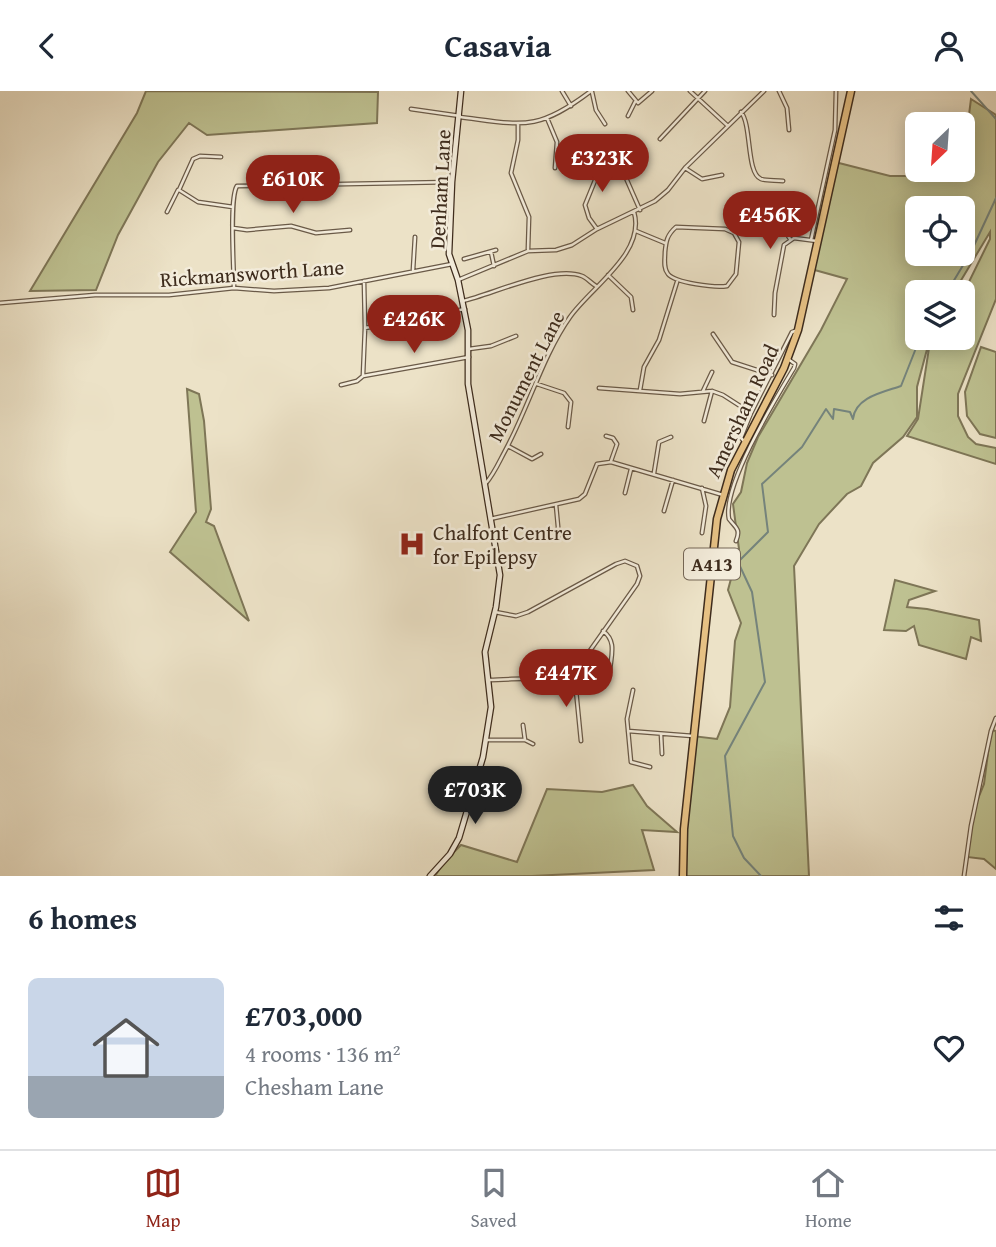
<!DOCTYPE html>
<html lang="en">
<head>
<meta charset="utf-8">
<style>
	body { margin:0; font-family:"Gentium Book Plus",serif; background:#f2f2f3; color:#1f2937; height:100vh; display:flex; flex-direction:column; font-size:26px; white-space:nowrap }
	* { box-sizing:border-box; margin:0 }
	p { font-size:23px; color:#747a83 }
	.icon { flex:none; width:38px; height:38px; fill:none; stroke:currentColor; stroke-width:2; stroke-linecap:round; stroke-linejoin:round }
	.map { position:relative; height:785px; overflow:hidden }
	.drawer { display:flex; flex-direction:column; background:#fff; flex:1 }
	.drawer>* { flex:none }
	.needle { width:46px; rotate:205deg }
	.fabs { position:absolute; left:905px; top:21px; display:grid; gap:14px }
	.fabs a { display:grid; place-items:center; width:70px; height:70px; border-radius:10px; background:#fff; box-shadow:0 4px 18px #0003; font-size:35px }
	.price { position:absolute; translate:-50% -60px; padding:0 16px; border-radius:24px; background:#8f2418; color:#fff; font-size:23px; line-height:46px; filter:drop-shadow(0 2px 4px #0008) }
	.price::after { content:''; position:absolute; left:50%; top:42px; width:21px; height:16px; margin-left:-10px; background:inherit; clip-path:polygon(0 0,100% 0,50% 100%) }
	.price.selected { background:#222; color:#fff }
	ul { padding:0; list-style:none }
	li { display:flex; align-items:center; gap:21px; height:175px; padding:0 28px }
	li span { display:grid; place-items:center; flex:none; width:196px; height:140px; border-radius:10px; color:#555 }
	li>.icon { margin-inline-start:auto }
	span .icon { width:84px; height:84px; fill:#fffc; stroke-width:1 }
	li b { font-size:30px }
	h2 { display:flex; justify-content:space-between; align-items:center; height:84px; padding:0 28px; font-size:30px }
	header { display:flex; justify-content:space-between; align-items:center; height:91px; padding:0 28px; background:#fff; font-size:32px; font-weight:800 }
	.tabs { display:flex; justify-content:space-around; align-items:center; height:98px; border-top:2px solid #e0e1e3; background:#fff; font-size:19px; color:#747a83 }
	.tabs a { display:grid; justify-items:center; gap:4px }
	.tabs .selected { color:#8f2418 }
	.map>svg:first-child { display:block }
	.green { fill:#bec191; stroke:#7e7657; stroke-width:2; fill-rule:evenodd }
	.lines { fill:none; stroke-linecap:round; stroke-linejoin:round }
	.stream { stroke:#75837b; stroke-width:2 }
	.street-casing { stroke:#6a5a48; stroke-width:5 }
	.secondary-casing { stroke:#3e2c1d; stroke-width:7 }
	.highway-casing { stroke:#3e2c1d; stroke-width:9 }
	.street { stroke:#f3ecdb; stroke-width:2.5 }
	.secondary { stroke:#f3ecdb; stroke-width:4.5 }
	.highway { stroke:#e6c184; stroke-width:6 }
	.labels { text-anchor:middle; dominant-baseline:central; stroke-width:5; stroke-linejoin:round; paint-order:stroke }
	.shield { fill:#f3ecdb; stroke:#746656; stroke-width:2 }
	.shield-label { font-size:19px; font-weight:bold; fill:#3e2c1d }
	.street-label { font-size:21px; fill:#3e2c1d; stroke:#f3ecdb }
	.poi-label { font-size:21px; fill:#3e2c1d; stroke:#f3ecdb; text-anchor:start }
</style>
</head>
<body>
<header><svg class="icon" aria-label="back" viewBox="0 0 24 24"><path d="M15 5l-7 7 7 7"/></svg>Casavia<svg class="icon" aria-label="person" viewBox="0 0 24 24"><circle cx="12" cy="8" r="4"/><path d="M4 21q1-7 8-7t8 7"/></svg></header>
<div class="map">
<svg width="996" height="785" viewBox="0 0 996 785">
	<rect width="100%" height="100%" fill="#ece2c7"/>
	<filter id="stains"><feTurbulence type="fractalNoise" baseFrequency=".00286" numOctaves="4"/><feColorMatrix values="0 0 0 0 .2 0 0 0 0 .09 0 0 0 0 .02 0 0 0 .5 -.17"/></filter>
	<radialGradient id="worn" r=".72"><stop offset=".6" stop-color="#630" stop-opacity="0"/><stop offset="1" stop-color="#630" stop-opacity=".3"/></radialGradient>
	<path class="green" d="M146,0l232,1 -1,31 -170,12 -18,-12 -31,39 -40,73 -22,55 -66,1 107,-178z
		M971,8l25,16v184l-38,95v22l10,21 8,7 20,4v16l-89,-28 11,-17 11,-71 14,-10h19l1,-44 27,-55v-7l-36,60h-37v46h13l-13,49v30l-14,20 -30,26 -12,23 -14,8 -28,30 -25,42 15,310h-126l10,-140 24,3 13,-32 5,-66 6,-18 -13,-33 11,-41 -6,-45 8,-12 6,-29 11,-26 63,-107 26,-51 -36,-10 24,-107 55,14h48l24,-6zM917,117h45v46h-45z
		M981,256l15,5v86l-16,-4 -13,-18 -2,-24z
		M187,298l12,5 5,27 7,88 -5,13 8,4 35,95 -79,-69 26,-40z
		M895,489l40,11 -26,9 -2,7 20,2 52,11 2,21 -10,-4 -5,22 -47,-14 -5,-19 -8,5 -22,-1z
		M991,639l5,1v138l-12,-10 -17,-2 8,-51 9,-22z
		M633,694l14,21 30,26 -35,-2 12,40 -122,6h-97l10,-15 16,-16 56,17 30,-73 55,3z"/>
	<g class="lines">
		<path class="stream" d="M971,0l25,28
			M947,201l24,-40 25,-54
			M761,785l-17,-18 -11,-22 -8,-80 40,-74 -13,-90 -14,-30 30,-30 -6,-48 40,-37 24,-38 7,10 1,-10 16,3 3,7c2,-22 31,-27 48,-33l19,-48"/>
		<g class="street-casing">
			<path id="street" d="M562,0l9,15
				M628,0l10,12 14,-12
				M690,0l38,35
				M779,0l8,17 2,22
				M592,1l4,18 9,14
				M411,18l49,7
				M741,21c11,13 5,61 20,67 6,2 15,1 22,2
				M628,25l7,-14
				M460,26c63,8 77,15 131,-26
				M547,27l10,24 -2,26
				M518,33v16l-7,33 18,44 -1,32
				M660,48l45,-48
				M221,66l-21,-1 -7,3 -14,31 19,12 35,5
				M685,77l17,11 20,-4
				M167,121l11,-22
				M676,136l49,2 9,4 5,9 -3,32 -9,12c-11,2 -52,-3 -59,-12 -5,-6 -3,-15 -3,-22 1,-11 2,-17 11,-25z
				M233,137l14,2 44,-4 25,7 34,-3
				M783,137l7,11
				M597,138l-8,-11 -4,-13 22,-54 8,2 25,57
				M636,140l29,12
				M811,149l24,-110 1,-39
				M491,161l3,14
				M464,168l32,-9
				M413,179l2,-33
				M608,184l23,22 2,13
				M458,189l70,-29 28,-1 16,-5 25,-16 58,-28 13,-11 17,-22 79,-77
				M234,197c0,-19 -5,-90 3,-102l215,-4
				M463,210c30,-7 90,-36 119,-25 5,2 9,7 14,10
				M0,212l95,-8h74l65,-7 40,3 55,-3 123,-24
				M774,224l1,-22 9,-48 10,-7 23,3
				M365,237l100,-19
				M713,243l19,28 40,13
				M469,258l22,-3 25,-10
				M363,284l2,-47 -1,-47
				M537,293l27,9 7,9 -3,25
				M341,294l16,-4 6,-5 106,-19
				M599,297l81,6 32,-3 11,4 28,18
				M640,299l4,-23 15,-27 18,-58
				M703,300l9,-19
				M704,330l8,-30
				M606,345l7,2 4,6 -6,17
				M744,350l-3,-3 10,-25 41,-81 6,-2
				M508,355l24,13 9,-5
				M654,382l5,-31 12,-5
				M486,392c8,-9 13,-21 19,-32 23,-42 38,-96 65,-134 21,-30 76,-64 64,-105
				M625,402l6,-24
				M556,414l3,32
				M664,420l9,-31
				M490,428l89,-20 6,-5 12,-30 14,-2 112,33
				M702,442l4,-27 -4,-18
				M736,450c5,-12 0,-13 -7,-22 -7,-33 47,-121 65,-151l1,-4 -7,-5
				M603,540c14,10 8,25 7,39
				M571,581l4,8 6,61
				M490,589c22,-2 69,1 87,-11l60,-85 3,-8 -3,-10 -12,-5 -9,3 -88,48 -12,4 -21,-4
				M633,599l-6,29 4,43 19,5
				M523,634l2,15
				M628,640l65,5
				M661,643l1,20
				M487,649h38l8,4
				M964,785l7,-50 20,-95 5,-13"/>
		</g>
		<g class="secondary-casing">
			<path id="secondary" d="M430,785l20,-22 9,-16 24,-81 8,-50 -6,-55 11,-45 4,-32 -32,-191v-54l-10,-50 -9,-26 3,-72 9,-91"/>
		</g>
		<g class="highway-casing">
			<path id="highway" d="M683,785l1,-47 33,-310 14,-49 53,-102 14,-38 53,-239"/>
		</g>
		<use href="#street" class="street"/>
		<use href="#secondary" class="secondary"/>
		<use href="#highway" class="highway"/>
	</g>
	<defs>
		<g id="hospital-bare" transform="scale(2.1)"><path d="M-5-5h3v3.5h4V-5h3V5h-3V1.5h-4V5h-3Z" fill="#8f2418" stroke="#f3ecdb" stroke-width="2.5" paint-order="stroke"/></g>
	</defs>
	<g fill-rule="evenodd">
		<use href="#hospital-bare" x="412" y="453"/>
	</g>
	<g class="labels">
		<rect class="shield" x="684" y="457.5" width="56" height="31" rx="5"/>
		<g class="shield-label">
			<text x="712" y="473">A413</text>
		</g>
		<g class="street-label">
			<text transform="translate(440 98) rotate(-87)">Denham Lane</text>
			<text transform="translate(252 182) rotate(-4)">Rickmansworth Lane</text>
			<text transform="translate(526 285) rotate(-63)">Monument Lane</text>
			<text transform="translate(742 320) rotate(-65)">Amersham Road</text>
		</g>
		<g class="poi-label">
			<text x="433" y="441">Chalfont Centre<tspan x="433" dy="24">for Epilepsy</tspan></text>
		</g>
	</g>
	<rect width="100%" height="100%" filter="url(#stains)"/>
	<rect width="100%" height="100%" fill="url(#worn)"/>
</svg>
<div class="fabs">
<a><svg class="needle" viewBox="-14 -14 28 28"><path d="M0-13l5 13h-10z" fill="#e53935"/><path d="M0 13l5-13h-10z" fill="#747a83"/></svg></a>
<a><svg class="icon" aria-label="locate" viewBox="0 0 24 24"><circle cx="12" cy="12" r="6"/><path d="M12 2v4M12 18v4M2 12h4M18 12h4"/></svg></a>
<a><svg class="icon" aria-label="layers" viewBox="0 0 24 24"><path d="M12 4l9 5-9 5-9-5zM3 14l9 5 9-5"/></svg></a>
</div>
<b class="price" style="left:602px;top:103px">£323K</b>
<b class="price" style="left:293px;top:124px">£610K</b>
<b class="price" style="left:770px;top:160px">£456K</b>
<b class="price" style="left:414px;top:264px">£426K</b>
<b class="price" style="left:566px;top:618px">£447K</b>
<b class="price selected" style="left:475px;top:735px">£703K</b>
</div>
<section class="drawer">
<h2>6 homes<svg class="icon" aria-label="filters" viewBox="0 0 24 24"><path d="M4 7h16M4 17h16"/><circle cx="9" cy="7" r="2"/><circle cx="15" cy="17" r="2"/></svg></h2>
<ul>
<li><span style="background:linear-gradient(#c9d6e8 70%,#9aa5b1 0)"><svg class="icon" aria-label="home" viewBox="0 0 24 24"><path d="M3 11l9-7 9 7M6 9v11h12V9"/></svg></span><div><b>£703,000</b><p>4 rooms · 136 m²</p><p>Chesham Lane</p></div><svg class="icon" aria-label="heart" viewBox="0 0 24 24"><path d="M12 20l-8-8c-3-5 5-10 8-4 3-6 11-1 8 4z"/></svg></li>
</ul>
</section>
<nav class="tabs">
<a class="selected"><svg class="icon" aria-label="map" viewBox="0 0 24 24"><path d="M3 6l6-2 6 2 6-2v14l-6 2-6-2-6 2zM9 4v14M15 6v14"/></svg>Map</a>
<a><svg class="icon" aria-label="saved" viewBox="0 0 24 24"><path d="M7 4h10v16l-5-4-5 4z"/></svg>Saved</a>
<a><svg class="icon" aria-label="home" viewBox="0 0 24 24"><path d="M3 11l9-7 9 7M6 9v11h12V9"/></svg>Home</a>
</nav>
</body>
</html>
